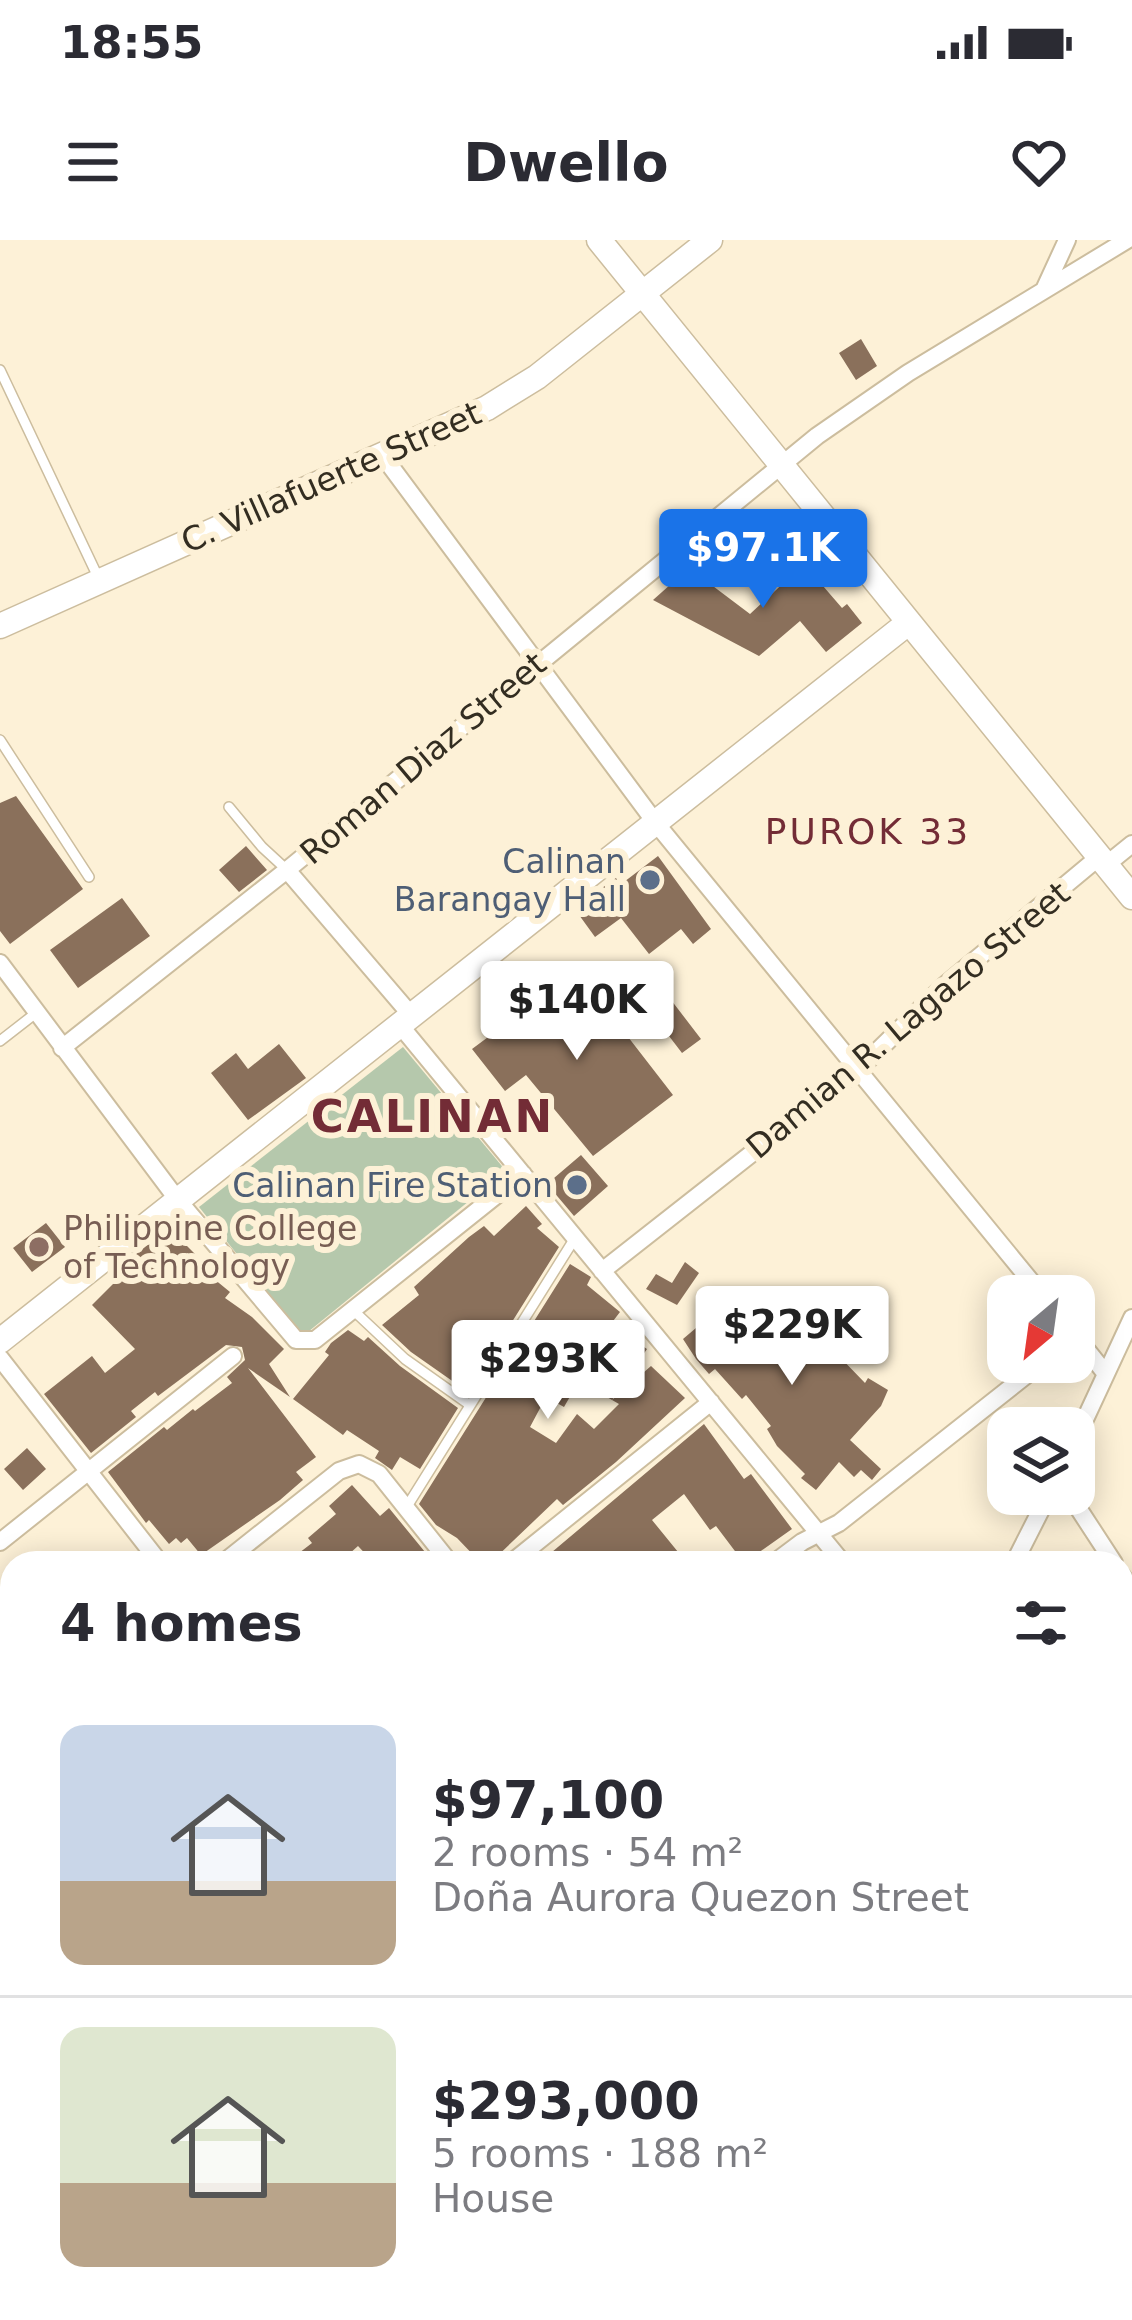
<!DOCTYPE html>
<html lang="en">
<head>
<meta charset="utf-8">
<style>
	body { margin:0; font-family:"DejaVu Sans",sans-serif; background:#f2f2f3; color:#2b2b33; height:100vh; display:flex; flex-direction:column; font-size:45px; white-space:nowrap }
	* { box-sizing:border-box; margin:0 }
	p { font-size:39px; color:#7c7c81 }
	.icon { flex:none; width:66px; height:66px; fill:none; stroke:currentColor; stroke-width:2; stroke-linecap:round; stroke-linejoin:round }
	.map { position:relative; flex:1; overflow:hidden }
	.side { position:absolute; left:0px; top:1311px; width:1134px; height:771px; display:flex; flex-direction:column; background:#fff; border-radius:36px 36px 0 0; box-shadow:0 6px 30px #0003 }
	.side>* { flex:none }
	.needle { width:78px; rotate:209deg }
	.buttons { position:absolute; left:987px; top:1035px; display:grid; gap:24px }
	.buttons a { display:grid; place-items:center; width:108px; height:108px; border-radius:24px; background:#fff; box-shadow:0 6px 30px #0003; font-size:60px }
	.price { position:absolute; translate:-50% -102px; padding:0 27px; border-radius:12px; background:#fff; color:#222; font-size:39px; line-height:78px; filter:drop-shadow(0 3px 6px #0008) }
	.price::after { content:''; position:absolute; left:50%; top:72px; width:36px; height:27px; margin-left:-18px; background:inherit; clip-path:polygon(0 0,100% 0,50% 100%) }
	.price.active { background:#1a73e8; color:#fff }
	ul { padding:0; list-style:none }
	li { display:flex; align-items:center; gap:36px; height:300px; padding:0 60px }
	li+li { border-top:3px solid #e1e1e2 }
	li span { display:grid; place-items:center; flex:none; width:336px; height:240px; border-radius:24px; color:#555 }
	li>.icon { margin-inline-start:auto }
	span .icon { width:144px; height:144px; fill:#fffc; stroke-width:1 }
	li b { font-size:51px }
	h2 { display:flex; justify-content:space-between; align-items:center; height:144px; padding:0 60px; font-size:51px }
	.status { display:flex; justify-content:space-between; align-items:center; height:84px; padding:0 60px; background:#fff; direction:ltr }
	.status svg { height:33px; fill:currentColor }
	header { display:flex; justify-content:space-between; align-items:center; height:156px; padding:0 60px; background:#fff; font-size:54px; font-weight:700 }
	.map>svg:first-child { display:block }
	.green { fill:#b5c8ac }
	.building { fill:#8a705b; fill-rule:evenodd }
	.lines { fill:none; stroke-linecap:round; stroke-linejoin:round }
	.lane-casing { stroke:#ccbd9e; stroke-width:12 }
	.street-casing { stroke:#ccbd9e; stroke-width:20 }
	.secondary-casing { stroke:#ccbd9e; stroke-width:27 }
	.lane { stroke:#fff; stroke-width:9 }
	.street { stroke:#fff; stroke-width:16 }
	.secondary { stroke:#fff; stroke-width:24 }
	.service-dot { fill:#5c6f8a; stroke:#fdf1d7; stroke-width:4.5 }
	.education-dot { fill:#8d6e63; stroke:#fdf1d7; stroke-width:4.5 }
	.labels { text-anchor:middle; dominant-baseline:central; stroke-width:12; stroke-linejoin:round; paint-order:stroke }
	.street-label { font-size:33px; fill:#332d21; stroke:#fdf1d7 }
	.service-label { font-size:33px; fill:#4e5e75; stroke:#fdf1d7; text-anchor:end }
	.education-label { font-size:33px; fill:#785e54; stroke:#fdf1d7; text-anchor:start }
	.neighbourhood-label { font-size:36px; letter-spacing:3px; fill:#732c36; stroke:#fdf1d7 }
	.district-label { font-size:45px; font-weight:bold; letter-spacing:3px; fill:#732c36; stroke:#fdf1d7 }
</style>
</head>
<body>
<div class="status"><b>18:55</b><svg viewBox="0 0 49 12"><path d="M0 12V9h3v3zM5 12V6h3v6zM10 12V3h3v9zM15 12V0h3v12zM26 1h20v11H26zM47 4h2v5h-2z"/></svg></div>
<header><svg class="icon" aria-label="menu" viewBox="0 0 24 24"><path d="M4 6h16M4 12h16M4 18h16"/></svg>Dwello<svg class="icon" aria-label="heart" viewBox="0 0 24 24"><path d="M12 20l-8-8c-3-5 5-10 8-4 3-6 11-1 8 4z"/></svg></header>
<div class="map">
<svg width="1132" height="2080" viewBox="0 0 1132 2080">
	<rect width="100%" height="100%" fill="#fdf1d7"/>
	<path class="green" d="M403,807l103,124 -203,165 -104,-129z"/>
	<path class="building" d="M861,99l16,27 -21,14 -17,-27z
		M804,324l38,44 5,-4 15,19 -36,29 -26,-31 -41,35 -106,-56 36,-32 61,46z
		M16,556l67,93 -73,55 -10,-13v-128z
		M246,606l21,24 -28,22 -20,-22z
		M658,616l53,73 -18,15 -12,-15 -32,25 -28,-36 -26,19 -21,-29 42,-30 4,7z
		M122,658l28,38 -72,52 -28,-38z
		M577,731l96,124 -80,61 -67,-81 -21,16 -33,-42z
		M655,739l46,60 -19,14 -46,-60z
		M279,804l27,34 -58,42 -37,-47 25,-20 12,16z
		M581,915l27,31 -34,30 -27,-32z
		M526,966l16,18 -5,4 22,19 -91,145 -57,-40 -29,-27 37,-30 -5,-8 55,-50 15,-11 10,10z
		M46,983l19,24 -33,25 -19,-24z
		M169,988l33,33 -5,4 33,27 -5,6 27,19 32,32 -15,15 21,33 -42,-29 68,89 -20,15 7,8 -23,20 -79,55 -14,-17 -6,5 -5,-5 -7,6 -20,-24 -3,3 -38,-51 56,-45 3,3 26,-21 2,2 37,-28 -5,-6 18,-17 -3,-13 -16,-2 -68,51 -3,-4 -24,19 5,6 -45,36 -47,-59 48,-38 13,17 30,-24 -43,-44 47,-47 -4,-3z
		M685,1022l14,11 -22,32 -31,-16 10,-15 16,9z
		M570,1024l21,13 -4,8 33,27 -10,13 37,24 -35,51 39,-34 34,32 -69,64 -53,43 -6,-6 -67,64h-9l-24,-25 -21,-13 -17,-21zM579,1141l40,23 -25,25 -17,-15 -21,29 -26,-16 16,-30 18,10z
		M736,1054l17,21 5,-4 11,15 5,-4 20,24 29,-19 16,23 -4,2 30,31 3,-5 20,12 -7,16 -31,34 31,29 -9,11 -11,-10 -7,7 -15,-15 -23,28 -15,-12 4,-4 -28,-28 -10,-17 4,-3 -25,-31 -4,4 -27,-30 -6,5 -13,-15 -13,-20z
		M348,1090l16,11 4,-4 32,29 58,42 -38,61 -20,-12 -8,13 -17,-12 4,-7 -32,-21 -4,5 -50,-36 36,-44 -4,-3 6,-9z
		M704,1184l40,55 7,-5 41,55 -48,34 -28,-37 -6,4 -26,-36 -32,26 35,43h-148z
		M27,1208l19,21 -23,21 -19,-21z
		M352,1245l28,31 9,-8 45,55h-60l-16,-17 -19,17h-53l26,-20 -4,-5 28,-24 -7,-8z"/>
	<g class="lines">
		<g class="lane-casing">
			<path id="lane" d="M0,130l98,207
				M0,500l89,137
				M229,567l33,40 25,23
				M0,801l36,-28
				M354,1071l51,48 65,46
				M406,1268l169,-270"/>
		</g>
		<g class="street-casing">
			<path id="street" d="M1044,50l23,-50
				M383,216l272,366 388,474
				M1106,625l26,-21
				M287,630l124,145
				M0,723l177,236 119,141h19l208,-166
				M399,784l444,539
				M62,808l225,-178 530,-434 91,-63 219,-133
				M602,1031l256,-201 86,-84 155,-129
				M1074,1094l32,40
				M0,1118l160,205
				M1074,1203l58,-125
				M1069,1254l45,69
				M0,1302l233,-186
				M223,1323l116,-92 20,-7 20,10 71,89
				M511,1323l200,-161
				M774,1323l28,-21 37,-19 204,-161
				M1014,1323l35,-69
				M1122,1336l10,15
				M1122,2061l10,-11
				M854,2070l11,10
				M1005,2070l9,10
				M651,2080l6,-10
				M1104,2080l9,-10"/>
		</g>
		<g class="secondary-casing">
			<path id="secondary" d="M599,0l533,657
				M0,386l487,-218 50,-31 173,-137
				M0,1101l908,-718"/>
		</g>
		<use href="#lane" class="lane"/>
		<use href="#street" class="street"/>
		<use href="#secondary" class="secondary"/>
	</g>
	<g class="service-dot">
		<circle cx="650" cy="640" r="12"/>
		<circle cx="577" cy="945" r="12"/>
	</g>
	<circle class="education-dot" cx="39" cy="1007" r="12"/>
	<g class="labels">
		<g class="street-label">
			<text transform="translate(331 237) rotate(-24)">C. Villafuerte Street</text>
			<text transform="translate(423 518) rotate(-40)">Roman Diaz Street</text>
			<text transform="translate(908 780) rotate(-40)">Damian R. Lagazo Street</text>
		</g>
		<g class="service-label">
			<text x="626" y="621">Calinan<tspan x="626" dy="38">Barangay Hall</tspan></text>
			<text x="553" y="945">Calinan Fire Station</text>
		</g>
		<g class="education-label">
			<text x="63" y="988">Philippine College<tspan x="63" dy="38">of Technology</tspan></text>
		</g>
		<g class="neighbourhood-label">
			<text x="868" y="591">PUROK 33</text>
		</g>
		<g class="district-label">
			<text x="433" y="876">CALINAN</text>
		</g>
	</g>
</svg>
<div class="buttons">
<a><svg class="needle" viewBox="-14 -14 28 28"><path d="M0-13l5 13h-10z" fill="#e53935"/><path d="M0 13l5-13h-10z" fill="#7c7c81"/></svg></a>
<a><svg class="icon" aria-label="layers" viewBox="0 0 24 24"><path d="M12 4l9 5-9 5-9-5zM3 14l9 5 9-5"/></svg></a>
</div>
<b class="price active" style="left:763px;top:371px">$97.1K</b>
<b class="price" style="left:577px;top:823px">$140K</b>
<b class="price" style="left:792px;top:1148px">$229K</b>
<b class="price" style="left:548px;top:1182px">$293K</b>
<section class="side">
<h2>4 homes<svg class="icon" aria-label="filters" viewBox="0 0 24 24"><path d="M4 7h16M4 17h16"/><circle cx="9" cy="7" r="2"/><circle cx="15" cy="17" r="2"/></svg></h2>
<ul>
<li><span style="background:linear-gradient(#c9d6e8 65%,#b9a48a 0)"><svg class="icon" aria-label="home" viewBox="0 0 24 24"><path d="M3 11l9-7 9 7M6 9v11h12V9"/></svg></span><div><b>$97,100</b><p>2 rooms · 54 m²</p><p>Doña Aurora Quezon Street</p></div></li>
<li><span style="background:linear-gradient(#dfe7d0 65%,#b9a48a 0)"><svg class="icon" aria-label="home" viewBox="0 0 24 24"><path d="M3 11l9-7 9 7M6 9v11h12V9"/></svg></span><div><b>$293,000</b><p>5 rooms · 188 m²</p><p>House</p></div></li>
</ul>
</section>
</div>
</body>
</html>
